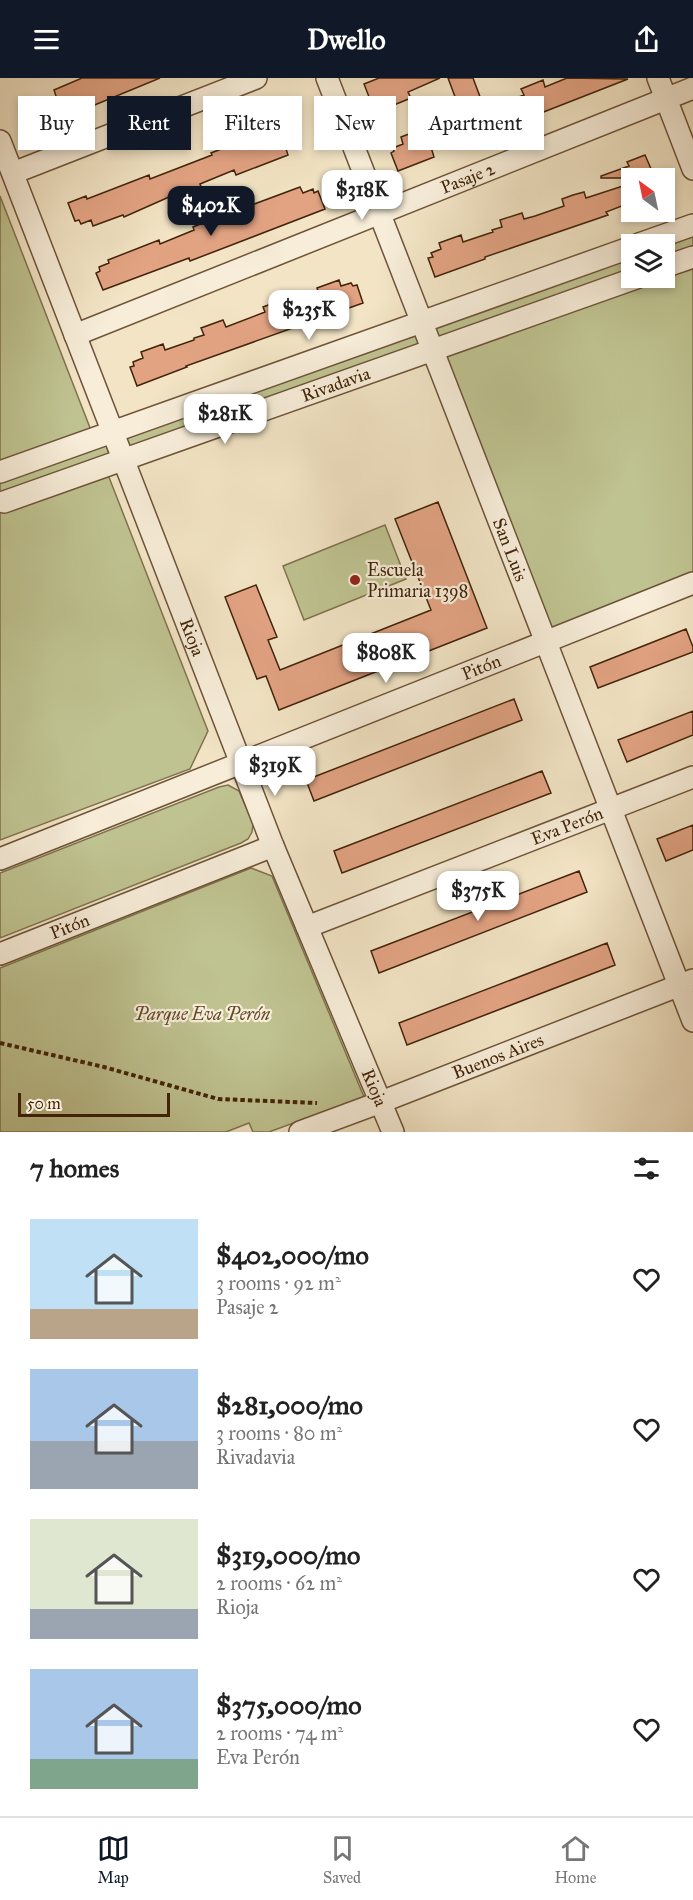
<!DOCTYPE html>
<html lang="en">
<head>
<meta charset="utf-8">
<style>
	body { margin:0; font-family:"IM FELL Great Primer",serif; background:#f2f2f2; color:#222; height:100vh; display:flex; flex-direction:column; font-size:22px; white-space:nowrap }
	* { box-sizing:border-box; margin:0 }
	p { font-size:20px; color:#767676 }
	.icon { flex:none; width:33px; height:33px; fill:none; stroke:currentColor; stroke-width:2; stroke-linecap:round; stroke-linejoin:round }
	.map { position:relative; height:1054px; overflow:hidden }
	.sheet { display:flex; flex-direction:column; background:#fff; flex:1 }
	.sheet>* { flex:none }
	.guide { position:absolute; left:18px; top:18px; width:657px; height:54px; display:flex; gap:12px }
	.needle { width:39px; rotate:327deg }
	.controls { position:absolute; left:621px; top:90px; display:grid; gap:12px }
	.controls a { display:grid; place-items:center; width:54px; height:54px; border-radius:0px; background:#fff; box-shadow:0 3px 9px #0003; font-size:30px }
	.scale { position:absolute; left:18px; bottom:15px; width:152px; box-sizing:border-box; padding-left:6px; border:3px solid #422309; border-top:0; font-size:16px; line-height:21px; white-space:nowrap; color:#422309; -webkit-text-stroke:4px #f7edd9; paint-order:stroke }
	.price { position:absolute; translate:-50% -51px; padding:0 14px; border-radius:12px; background:#fff; color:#222; font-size:20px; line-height:39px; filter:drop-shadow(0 2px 3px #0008) }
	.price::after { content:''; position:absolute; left:50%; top:36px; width:18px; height:14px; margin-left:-9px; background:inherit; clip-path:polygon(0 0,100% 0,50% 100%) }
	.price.active { background:#111827; color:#fff }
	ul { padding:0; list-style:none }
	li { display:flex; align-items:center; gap:18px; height:150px; padding:0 30px }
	li span { display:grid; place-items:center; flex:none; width:168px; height:120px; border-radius:0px; color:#555 }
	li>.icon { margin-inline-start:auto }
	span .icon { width:72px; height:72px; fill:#fffc; stroke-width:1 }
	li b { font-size:26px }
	h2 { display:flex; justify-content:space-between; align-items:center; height:72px; padding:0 30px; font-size:26px }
	.tag { padding:0 21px; border-radius:0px; background:#fff; box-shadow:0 3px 9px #0003; font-size:21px; line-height:54px }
	.tag.active { background:#111827; color:#fff }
	header { display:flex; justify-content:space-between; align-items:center; height:78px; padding:0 30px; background:#111827; color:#fff; font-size:27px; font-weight:700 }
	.tab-bar { display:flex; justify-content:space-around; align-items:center; height:84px; border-top:2px solid #e0e0e0; background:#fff; font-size:16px; color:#767676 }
	.tab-bar a { display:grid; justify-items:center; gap:3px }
	.tab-bar .active { color:#111827 }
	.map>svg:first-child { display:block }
	.green { fill:#bfc391; stroke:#80734d; stroke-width:1.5 }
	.building { fill:#e2a383; stroke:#422309; stroke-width:1.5 }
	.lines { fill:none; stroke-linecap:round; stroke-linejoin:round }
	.minor-casing { stroke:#6e5338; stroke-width:24 }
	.path { stroke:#422309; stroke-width:4; stroke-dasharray:4.5 3; stroke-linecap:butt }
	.minor { stroke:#f7edd9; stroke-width:21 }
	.poi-dot { fill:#8f2418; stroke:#f7edd9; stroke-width:2 }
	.labels { text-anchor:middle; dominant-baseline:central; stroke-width:4.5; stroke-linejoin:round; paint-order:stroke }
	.street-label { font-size:18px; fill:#422309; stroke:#f7edd9 }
	.poi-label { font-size:18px; fill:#422309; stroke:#f7edd9; text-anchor:start }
	.park-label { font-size:18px; font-style:italic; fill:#614b2b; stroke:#f7edd9 }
</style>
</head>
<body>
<header><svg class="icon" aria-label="menu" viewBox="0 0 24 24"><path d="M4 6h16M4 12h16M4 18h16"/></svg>Dwello<svg class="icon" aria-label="share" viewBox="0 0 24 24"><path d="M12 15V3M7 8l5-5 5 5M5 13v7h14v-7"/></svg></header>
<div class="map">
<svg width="693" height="1054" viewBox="0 0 693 1054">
	<rect width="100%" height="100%" fill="#f2e4c5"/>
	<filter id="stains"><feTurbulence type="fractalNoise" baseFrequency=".00333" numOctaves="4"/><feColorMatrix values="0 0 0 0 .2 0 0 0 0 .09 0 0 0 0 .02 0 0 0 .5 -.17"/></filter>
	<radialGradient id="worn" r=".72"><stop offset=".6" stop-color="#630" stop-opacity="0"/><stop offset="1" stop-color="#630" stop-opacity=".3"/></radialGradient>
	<path class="green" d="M0,118l94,242 537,-191 1,31h32v-34l29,-19v358l-148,58 -112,-291 -328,117 103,264 -18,38 -190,71z
		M385,447l21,54 -102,41 -21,-54z
		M228,707l11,6 14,33 -1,8 -4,7 -7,4 -241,95v-65l219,-86z
		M251,790l21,8 92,221 -95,35h-16l-4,-9 -23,9h-226v-164z"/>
	<path class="building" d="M82,0h78l-109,45 -7,-17 4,-2 -2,-4 10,-4 -2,-6z
		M379,0h61l-32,14 3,6 -22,9 -2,-7 -10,4 -2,-4 -4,2 -7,-18z
		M448,0h25l12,32 39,-15 -3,-6 22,-9 2,7 22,-9 61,1 -169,66 -7,-20 2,-1 -1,-2 10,-4z
		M291,44l7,18 -4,1 2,4 -10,4 2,6 -52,20 -2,-5 -34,14 1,3 -22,8 -1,-2 -54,24 -1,-2 -30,11 -2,-6 -10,4 -2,-4 -4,1 -7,-18 18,-7 1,3 62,-24 1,4 62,-24 -1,-2z
		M422,51l3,6 2,-1 7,23 -36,14 -7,-18 3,-2 -1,-3 10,-4 -2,-7z
		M645,77l10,23h-54v-2l28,-10 -2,-4z
		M632,105v19l-26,10 2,3 -123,42v2l-50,18 -7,-19 5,-1 -2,-4 10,-4 -2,-6 22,-8 2,7 30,-10 -1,-2 10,-3 -2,-7 22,-7 2,6 11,-3 29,-10 -2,-7 11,-4 11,-3 2,6z
		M300,109l3,6 10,-4 1,4 4,-2 7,18 -135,52 -1,-3 -86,32 -7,-17 4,-2 -1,-4 10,-4 -1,-3 51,-20 1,4 34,-14 -1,-3 21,-9 3,7 34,-14 -2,-5z
		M339,202l2,6 10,-3 2,3 4,-1 6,18 -177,63 1,1 -50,19 -7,-19 4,-1 -1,-4 10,-4 -2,-6 22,-8 2,6 29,-10v-2l10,-3 -3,-7 22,-8 3,7 39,-15 -2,-5 22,-8 2,7 32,-12 -2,-6z
		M438,424l49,126 -208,82 -13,-34 -9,3 -32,-82 31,-12 21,52 -9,3 12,30 151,-60 -36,-91z
		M686,551l7,18v5l-95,36 -8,-21z
		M514,621l8,21 -208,81 -8,-21z
		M693,633v24l-66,27 -9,-22z
		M542,693l9,22 -209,80 -8,-22z
		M693,747v25l-27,11 -9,-22z
		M579,793l8,21 -208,81 -8,-22z
		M607,865l8,22 -208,80 -8,-22z"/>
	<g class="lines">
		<g class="minor-casing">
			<g id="minor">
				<path id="s1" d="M327,0l366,943"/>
				<path d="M658,0l35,91"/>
				<path id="s2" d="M0,63l273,705 120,286"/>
				<path d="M13,95l243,-95"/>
				<path d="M639,166l54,-19"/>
				<path d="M664,189l29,-10"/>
				<path id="s3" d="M75,257l618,-247"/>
				<path d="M0,394l632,-225"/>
				<path id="s4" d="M4,424l632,-224"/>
				<path id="s5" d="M0,781l693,-276"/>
				<path id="s6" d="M307,849l386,-150"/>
				<path id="s7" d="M0,876l273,-108"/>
				<path id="s8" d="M300,1054l81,-30 312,-122"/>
			</g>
		</g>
		<path class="path" d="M0,965l104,24 114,32 99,4"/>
		<use href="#minor" class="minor"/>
	</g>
	<circle class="poi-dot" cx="355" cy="502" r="6"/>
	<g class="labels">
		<g class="street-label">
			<text stroke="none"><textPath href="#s3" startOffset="423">Pasaje 2</textPath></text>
			<text stroke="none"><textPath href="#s4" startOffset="352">Rivadavia</textPath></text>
			<text stroke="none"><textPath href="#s1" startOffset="506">San Luis</textPath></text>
			<text stroke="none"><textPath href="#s2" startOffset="532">Rioja</textPath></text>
			<text stroke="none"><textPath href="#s5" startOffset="518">Pitón</textPath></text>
			<text stroke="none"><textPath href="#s6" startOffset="279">Eva Perón</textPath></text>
			<text stroke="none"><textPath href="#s7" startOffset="75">Pitón</textPath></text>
			<text stroke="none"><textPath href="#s8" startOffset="212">Buenos Aires</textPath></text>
			<text stroke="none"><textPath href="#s2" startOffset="1018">Rioja</textPath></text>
		</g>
		<g class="poi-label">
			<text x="367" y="492">Escuela<tspan x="367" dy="21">Primaria 1398</tspan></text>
		</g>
		<g class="park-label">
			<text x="202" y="936">Parque Eva Perón</text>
		</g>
	</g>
	<rect width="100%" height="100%" filter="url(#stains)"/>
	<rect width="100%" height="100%" fill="url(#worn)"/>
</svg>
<div class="controls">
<a><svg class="needle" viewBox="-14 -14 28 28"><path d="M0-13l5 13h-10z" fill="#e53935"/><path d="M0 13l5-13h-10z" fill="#767676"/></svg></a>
<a><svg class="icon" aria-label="layers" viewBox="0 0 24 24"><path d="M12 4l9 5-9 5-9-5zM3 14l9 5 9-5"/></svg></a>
</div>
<div class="scale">50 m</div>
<b class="price" style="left:362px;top:143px">$318K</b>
<b class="price active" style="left:211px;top:159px">$402K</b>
<b class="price" style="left:309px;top:263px">$235K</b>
<b class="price" style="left:225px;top:367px">$281K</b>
<b class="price" style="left:386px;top:606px">$808K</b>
<b class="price" style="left:275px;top:719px">$319K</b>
<b class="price" style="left:478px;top:844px">$375K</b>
<div class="guide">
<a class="tag">Buy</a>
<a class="tag active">Rent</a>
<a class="tag">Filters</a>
<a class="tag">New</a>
<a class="tag">Apartment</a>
</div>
</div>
<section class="sheet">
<h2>7 homes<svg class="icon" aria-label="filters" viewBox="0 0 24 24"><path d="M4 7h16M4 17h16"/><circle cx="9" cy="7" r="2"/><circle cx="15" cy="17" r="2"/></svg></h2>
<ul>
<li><span style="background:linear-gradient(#bfe0f5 75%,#b9a48a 0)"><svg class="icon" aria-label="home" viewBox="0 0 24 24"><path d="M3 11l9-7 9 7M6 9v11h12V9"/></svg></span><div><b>$402,000/mo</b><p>3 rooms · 92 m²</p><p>Pasaje 2</p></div><svg class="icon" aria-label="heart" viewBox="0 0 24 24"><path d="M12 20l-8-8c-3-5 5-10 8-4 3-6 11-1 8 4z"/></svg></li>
<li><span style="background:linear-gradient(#a9c7e8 60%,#9aa5b1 0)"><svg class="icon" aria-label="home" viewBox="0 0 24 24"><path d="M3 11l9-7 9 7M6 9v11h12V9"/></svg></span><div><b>$281,000/mo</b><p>3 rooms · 80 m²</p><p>Rivadavia</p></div><svg class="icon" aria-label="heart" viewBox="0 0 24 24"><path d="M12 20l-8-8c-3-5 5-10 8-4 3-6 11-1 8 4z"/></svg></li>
<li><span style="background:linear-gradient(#dfe7d0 75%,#9aa5b1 0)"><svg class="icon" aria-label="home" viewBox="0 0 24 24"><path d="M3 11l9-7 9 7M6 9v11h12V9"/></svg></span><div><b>$319,000/mo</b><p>2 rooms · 62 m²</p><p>Rioja</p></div><svg class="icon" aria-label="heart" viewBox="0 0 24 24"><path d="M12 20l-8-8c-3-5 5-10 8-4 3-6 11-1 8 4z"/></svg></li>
<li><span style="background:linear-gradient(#a9c7e8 75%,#7fa58c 0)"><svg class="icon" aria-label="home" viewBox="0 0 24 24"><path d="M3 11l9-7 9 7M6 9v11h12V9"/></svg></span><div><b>$375,000/mo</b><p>2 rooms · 74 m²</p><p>Eva Perón</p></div><svg class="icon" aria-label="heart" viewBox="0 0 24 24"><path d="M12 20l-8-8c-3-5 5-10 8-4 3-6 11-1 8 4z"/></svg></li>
</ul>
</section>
<nav class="tab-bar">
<a class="active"><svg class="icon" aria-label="map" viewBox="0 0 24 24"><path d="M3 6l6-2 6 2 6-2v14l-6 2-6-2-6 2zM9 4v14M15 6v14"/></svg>Map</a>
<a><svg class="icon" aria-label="saved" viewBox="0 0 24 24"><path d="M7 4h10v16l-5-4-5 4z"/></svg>Saved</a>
<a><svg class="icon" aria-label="home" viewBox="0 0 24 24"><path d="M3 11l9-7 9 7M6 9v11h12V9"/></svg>Home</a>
</nav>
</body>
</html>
